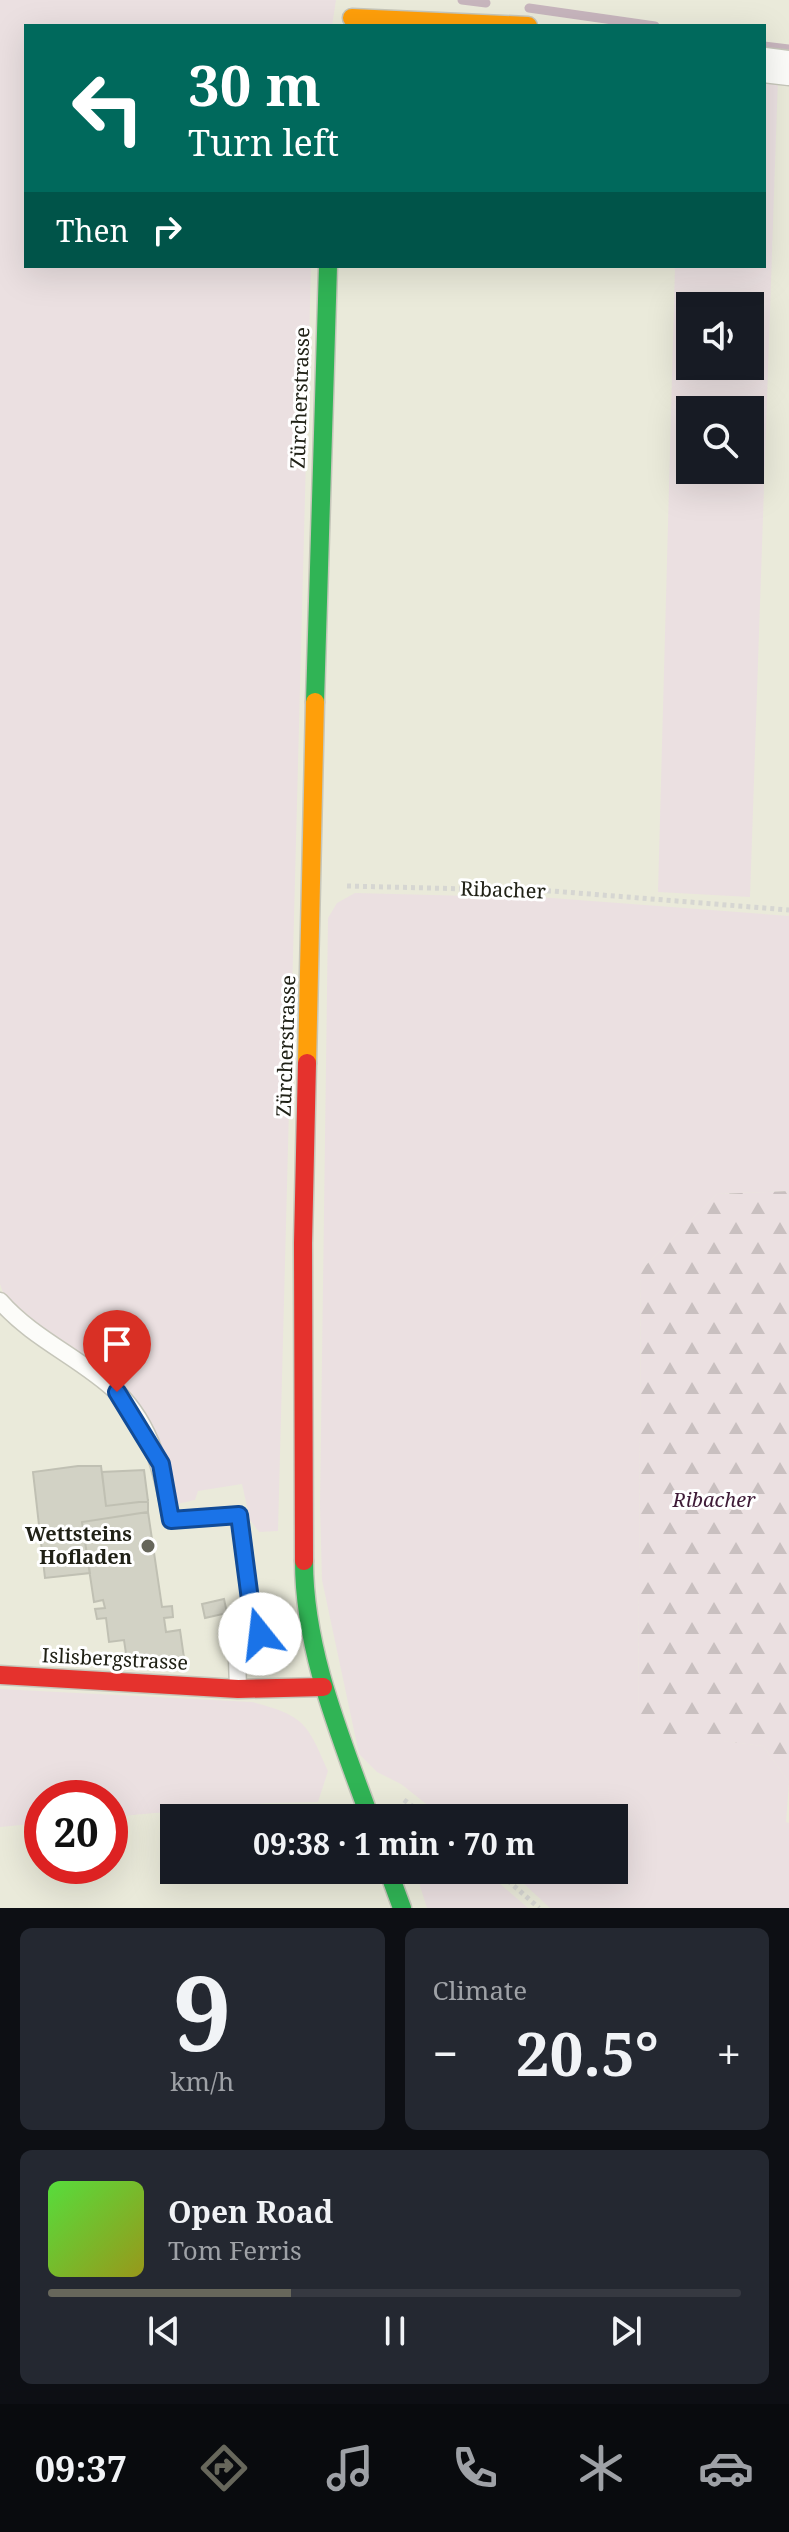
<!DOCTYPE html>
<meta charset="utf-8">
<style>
:root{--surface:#171b24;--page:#242831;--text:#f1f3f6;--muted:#9ea1a6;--line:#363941;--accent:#67675b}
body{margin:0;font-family:"Noto Serif",serif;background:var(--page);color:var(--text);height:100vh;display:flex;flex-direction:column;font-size:30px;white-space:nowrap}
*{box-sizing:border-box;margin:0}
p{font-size:26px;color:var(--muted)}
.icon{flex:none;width:44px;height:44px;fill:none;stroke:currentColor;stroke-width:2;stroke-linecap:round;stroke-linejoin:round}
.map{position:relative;height:1908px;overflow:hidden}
.sheet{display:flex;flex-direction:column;gap:20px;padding:20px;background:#0d0f14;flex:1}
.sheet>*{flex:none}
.guide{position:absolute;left:24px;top:24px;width:742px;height:244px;border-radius:0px;box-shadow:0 8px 32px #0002;background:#00695c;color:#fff;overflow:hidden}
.controls{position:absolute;left:676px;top:292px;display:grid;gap:16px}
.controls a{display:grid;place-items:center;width:88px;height:88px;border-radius:0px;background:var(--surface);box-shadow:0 8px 32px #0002;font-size:40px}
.speed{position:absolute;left:24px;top:1780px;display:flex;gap:16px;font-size:40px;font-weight:700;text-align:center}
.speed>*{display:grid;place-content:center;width:104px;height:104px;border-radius:50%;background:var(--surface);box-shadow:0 8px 32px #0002;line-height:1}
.speed .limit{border:12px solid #d22;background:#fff;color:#111}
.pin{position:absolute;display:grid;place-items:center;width:68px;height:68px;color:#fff;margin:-82px -34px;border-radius:50% 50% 50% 0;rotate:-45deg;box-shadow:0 0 8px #0007}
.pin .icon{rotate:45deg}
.me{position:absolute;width:88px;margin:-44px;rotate:344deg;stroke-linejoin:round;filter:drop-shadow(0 0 6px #0008)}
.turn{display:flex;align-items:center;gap:28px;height:168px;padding:0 32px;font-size:36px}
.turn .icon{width:104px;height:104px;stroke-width:2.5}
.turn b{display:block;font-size:56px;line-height:68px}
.then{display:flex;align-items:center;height:76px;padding:0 32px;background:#0003;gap:16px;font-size:30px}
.big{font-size:60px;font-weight:700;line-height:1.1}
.sheet .card{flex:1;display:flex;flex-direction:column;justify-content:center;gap:12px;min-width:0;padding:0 28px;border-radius:12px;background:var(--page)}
.sheet .dial{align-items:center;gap:0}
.dial b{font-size:104px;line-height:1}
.song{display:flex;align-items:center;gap:24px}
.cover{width:96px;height:96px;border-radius:12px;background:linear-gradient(135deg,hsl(110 70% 55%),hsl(60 70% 35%))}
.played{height:8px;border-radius:4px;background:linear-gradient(90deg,var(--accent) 35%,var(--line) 35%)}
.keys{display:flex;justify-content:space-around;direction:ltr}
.heat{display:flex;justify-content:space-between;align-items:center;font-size:44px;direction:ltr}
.sheet .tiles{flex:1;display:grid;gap:20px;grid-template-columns:1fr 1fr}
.card:last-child{grid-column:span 2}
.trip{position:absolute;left:160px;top:1804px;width:468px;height:80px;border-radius:0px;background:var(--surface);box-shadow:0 8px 32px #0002;font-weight:700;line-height:80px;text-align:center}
.tab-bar{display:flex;height:128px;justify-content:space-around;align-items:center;background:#090b0e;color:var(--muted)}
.tab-bar .icon{width:56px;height:56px}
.tab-bar .selected{color:var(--accent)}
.tab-bar b{font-size:36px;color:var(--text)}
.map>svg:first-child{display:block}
.grass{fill:#ebe0e1;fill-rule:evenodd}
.forest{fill:url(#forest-firs)}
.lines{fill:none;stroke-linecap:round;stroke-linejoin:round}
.stream{stroke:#c7b5bd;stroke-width:9}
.building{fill:#d2d2c5;stroke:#c0c0b3;stroke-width:2}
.lane-casing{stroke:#c6c6ba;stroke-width:19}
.street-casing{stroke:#c6c6ba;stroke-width:37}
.fast-casing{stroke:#c6c6ba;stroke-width:21}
.slow-casing{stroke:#c6c6ba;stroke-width:21}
.jam-casing{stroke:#c6c6ba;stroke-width:21}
.path{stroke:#d6d6d2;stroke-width:5;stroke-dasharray:4 4;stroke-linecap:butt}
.lane{stroke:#fcfcf9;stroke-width:16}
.street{stroke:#fcfcf9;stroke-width:34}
.fast{stroke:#30b455;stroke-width:18}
.slow{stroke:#ff9f0a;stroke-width:18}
.jam{stroke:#e5322d;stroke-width:18}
.route-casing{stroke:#114b97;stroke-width:20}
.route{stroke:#1a73e8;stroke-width:14}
.poi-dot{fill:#67675b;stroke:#fff;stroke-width:3}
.labels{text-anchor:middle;stroke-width:6;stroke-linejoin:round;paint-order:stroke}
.street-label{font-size:20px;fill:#202116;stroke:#fff}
.park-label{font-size:20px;font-style:italic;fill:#3e1a36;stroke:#fff}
.poi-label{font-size:20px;font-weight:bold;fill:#202116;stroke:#fff;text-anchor:end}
</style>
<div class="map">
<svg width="789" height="1908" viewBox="0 0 789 1908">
<defs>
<pattern id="forest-firs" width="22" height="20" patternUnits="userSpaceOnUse" patternTransform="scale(2)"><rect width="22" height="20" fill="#ebe0e1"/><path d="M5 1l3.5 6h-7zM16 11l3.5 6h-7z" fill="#c9c0c0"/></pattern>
</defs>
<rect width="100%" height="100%" fill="#eaeada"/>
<!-- grass -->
<path class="grass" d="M0,0H336L332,26H26V266H311L278,1531L259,1532L250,1520L242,1484L198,1491L195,1500L177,1504L168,1464L139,1409L21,1316L5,1298L0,1284Z
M764,75L778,77L750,897L658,892L675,266H764ZM690,306H750V366H690ZM690,410H750V470H690Z
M355,893L552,898L789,916V1191L717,1194L641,1270L638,1730L763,1746L789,1782L786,1822L789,1823V1908H550L509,1870H614V1818H444L401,1784L377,1772L359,1754L322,1580L320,1505L328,918L337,903Z
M0,1689L252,1702C305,1716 307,1723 328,1771L318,1802L267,1803L110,1817V1798H42V1823L0,1827Z
M415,1870H484L528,1908H427Z"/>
<!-- forest -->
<path class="forest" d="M789,1191V1782L763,1746L638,1731L641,1270L717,1194Z"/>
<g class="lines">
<!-- stream -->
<path class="stream" d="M462,0L486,3
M529,8L655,26
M764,46L789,49"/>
</g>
<!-- building -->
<path class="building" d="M78,1466H101L106,1506L148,1501V1512L82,1522L90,1573L45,1578L33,1472Z
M144,1470L148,1501L106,1506L102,1472Z
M148,1512L162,1607L172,1606L173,1617L164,1618L166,1632L180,1630L184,1658L128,1667L124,1640L109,1642L106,1618L97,1619L95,1609L105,1608L103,1600L94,1602L82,1522Z
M224,1599L227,1613L205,1618L202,1604Z"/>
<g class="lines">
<!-- lane casing -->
<g class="lane-casing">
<path id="lane" d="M0,1301C33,1339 81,1358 117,1392C152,1425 163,1475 171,1520L239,1515L252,1615L260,1634L256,1648L237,1659L238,1687"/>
</g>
<!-- street casing -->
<g class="street-casing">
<path id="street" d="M764,65L789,68"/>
</g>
<!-- fast casing -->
<g class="fast-casing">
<path id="fast" d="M315,702L328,266
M304,1561C304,1650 340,1735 370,1818
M388,1870L402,1908"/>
</g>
<!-- slow casing -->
<g class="slow-casing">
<path id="slow" d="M352,18L528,26
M307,1063L315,702"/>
</g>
<!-- jam casing -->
<g class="jam-casing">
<path id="jam" d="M304,1561L303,1243L307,1063
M0,1675L238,1689L323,1687"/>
</g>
<!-- path -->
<path class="path" d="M347,886L552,891L789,910
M404,1800L429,1818
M496,1870L539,1908"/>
<!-- lane -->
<use href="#lane" class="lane"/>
<!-- street -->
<use href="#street" class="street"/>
<!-- fast -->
<use href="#fast" class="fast"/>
<!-- slow -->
<use href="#slow" class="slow"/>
<!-- jam -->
<use href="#jam" class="jam"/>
</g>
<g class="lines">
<!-- route casing -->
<g class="route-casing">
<path id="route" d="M117,1392L161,1464L171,1520L239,1515L252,1615L260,1634"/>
</g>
<!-- route -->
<use href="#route" class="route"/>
</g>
<!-- markers -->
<circle class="poi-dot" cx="148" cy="1546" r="8"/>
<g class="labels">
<!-- street labels -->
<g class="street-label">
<text transform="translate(300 398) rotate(-88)" y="7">Zürcherstrasse</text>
<text transform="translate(503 890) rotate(2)" y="7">Ribacher</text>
<text transform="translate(286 1046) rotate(-88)" y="7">Zürcherstrasse</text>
<text transform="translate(115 1659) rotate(3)" y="7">Islisbergstrasse</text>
</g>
<!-- park labels -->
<g class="park-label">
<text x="714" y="1507">Ribacher</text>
</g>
<!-- poi labels -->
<g class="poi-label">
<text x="132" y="1541">Wettsteins<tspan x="132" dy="23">Hofladen</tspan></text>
</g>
</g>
</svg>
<div class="controls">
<a><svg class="icon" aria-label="sound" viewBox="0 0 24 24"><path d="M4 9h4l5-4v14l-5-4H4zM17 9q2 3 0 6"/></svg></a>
<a><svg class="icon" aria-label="search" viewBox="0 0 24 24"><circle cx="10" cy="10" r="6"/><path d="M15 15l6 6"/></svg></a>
</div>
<div class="speed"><div class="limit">20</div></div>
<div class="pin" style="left:117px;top:1392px;background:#d93025"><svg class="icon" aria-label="arrive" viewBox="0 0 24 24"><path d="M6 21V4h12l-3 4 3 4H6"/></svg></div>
<svg class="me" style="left:260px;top:1634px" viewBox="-20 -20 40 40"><circle r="19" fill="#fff"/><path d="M0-13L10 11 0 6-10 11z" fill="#1a73e8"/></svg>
<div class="trip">09:38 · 1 min · 70 m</div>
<div class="guide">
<div class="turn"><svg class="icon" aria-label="left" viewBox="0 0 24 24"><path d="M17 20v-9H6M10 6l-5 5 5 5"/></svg><div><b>30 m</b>Turn left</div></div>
<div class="then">Then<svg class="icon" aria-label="right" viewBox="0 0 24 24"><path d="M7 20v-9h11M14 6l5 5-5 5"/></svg></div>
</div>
</div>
<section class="sheet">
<div class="tiles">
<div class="card dial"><b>9</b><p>km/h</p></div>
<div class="card"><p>Climate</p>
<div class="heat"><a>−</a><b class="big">20.5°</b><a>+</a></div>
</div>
<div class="card">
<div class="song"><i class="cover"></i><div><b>Open Road</b><p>Tom Ferris</p></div></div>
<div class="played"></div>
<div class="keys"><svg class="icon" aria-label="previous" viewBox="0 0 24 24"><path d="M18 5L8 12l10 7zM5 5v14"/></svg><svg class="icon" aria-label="pause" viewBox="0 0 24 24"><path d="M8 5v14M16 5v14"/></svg><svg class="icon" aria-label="next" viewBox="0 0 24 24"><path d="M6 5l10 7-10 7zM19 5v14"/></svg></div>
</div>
</div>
</section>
<nav class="tab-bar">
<b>09:37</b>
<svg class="icon selected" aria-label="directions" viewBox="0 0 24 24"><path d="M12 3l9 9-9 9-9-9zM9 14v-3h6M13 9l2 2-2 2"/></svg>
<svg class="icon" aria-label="music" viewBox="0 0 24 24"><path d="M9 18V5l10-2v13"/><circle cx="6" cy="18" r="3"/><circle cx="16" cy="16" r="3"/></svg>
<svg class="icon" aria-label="phone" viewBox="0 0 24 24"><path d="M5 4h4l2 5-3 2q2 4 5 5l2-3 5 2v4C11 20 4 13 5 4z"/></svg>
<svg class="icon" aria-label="climate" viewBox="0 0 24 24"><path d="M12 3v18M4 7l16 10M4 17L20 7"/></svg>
<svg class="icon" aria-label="car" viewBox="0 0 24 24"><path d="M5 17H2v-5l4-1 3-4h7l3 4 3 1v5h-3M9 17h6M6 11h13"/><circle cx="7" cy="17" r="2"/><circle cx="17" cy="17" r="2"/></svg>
</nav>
